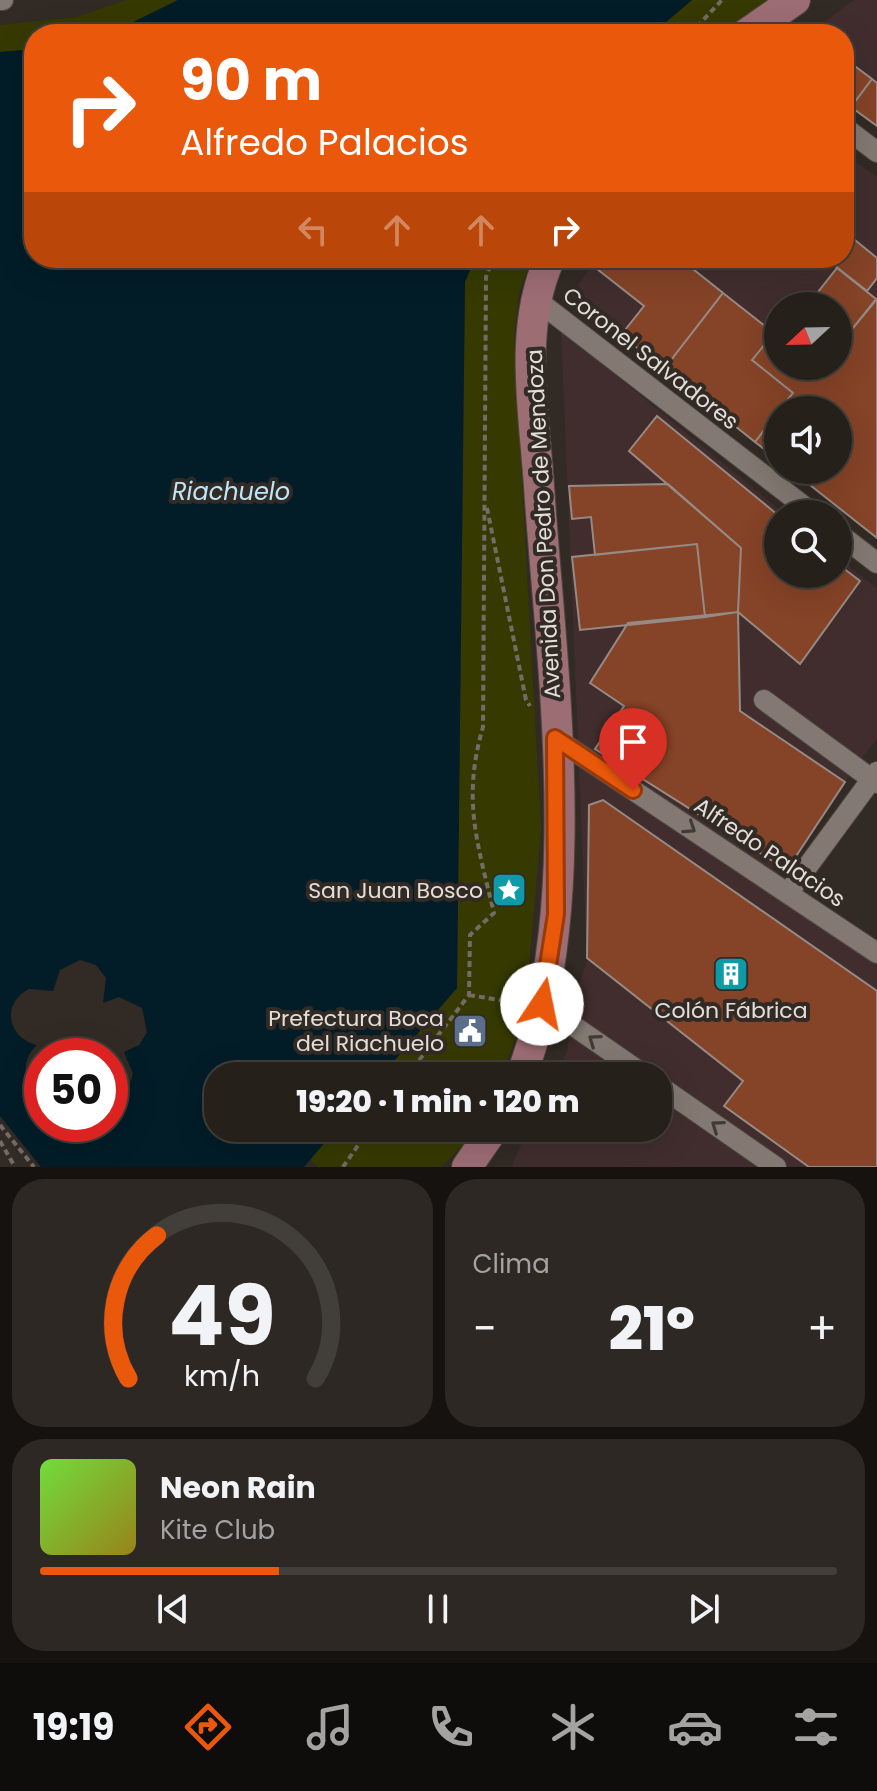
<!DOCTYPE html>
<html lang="es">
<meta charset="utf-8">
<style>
:root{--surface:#26201b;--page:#2e2824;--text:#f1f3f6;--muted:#a4a3a3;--line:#423e3a;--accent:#ea580c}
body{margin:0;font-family:Poppins,sans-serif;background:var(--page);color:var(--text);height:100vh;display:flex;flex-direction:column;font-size:30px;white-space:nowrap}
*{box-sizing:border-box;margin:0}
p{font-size:26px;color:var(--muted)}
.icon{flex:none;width:44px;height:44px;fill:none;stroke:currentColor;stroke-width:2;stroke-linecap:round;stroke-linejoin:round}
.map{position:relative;height:1167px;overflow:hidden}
.side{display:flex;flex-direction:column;gap:12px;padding:12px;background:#15120f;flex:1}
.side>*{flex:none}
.top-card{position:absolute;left:24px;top:24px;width:830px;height:244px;border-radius:32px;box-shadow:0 8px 32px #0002,0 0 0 2px var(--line);background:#ea580c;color:#fff;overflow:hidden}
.needle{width:52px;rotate:248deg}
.tools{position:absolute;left:764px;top:292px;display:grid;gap:16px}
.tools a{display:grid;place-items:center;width:88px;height:88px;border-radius:50%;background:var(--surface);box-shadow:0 8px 32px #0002,0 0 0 2px var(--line);font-size:40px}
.speed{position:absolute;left:24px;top:1038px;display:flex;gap:16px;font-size:40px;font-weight:700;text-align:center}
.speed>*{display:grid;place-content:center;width:104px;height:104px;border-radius:50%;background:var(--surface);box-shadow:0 8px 32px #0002,0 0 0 2px var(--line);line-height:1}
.speed .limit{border:12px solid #d22;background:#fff;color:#111}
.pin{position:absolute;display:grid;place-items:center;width:68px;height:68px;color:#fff;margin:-82px -34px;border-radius:50% 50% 50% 0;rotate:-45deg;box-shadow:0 0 8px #0007}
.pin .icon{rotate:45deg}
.me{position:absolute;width:88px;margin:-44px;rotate:11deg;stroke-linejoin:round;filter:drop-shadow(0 0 6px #0008)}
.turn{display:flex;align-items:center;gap:28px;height:168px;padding:0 24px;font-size:36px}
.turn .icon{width:104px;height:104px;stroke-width:2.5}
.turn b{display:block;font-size:56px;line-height:68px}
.lanes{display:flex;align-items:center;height:76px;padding:0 24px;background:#0003;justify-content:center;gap:40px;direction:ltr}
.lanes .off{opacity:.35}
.big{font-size:60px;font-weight:800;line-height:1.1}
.side .tile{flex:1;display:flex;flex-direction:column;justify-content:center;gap:12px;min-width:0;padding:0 28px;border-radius:32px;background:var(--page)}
.side .dial{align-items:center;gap:0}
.dial svg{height:208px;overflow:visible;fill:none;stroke:var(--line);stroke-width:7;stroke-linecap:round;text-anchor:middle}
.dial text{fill:var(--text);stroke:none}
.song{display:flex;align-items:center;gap:24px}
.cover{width:96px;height:96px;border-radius:12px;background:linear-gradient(135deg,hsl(100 70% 55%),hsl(50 70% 35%))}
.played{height:8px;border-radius:4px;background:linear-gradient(90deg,var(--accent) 30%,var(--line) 30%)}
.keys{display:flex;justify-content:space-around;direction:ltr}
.heat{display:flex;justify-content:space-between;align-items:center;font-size:44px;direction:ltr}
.side .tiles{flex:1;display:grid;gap:12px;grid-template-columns:1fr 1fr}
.tile:last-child{grid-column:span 2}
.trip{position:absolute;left:204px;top:1062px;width:468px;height:80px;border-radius:32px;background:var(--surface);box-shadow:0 8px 32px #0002,0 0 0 2px var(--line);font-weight:800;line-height:80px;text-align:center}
.dock{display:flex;height:128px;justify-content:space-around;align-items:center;background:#0f0d0b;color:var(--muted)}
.dock .icon{width:56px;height:56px}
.dock .active{color:var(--accent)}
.dock b{font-size:36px;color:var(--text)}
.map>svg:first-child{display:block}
.industrial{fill:#412d2e;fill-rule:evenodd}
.green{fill:#363a00}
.water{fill:#021d28;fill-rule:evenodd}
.building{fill:#854327;stroke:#968a85;stroke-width:2}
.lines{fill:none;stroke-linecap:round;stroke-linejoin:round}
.street-casing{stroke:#4e4742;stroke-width:22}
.secondary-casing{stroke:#4e4742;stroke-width:32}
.path{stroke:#726b66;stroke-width:4;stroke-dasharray:6 4;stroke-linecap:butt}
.street{stroke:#837972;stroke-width:20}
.secondary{stroke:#9d6d74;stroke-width:30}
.oneway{stroke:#423a34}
.route-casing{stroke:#983908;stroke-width:20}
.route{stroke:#ea580c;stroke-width:14}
.labels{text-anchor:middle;stroke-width:8;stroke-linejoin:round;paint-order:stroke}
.street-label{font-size:22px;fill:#e3deda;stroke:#322a24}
.poi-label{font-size:22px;fill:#e3deda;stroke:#322a24;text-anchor:end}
.water-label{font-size:24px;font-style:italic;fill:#bce7fa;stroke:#322a24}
</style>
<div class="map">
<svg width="877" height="1167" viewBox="0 0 877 1167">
<rect width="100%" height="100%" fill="#322a24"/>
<!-- industrial -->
<path class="industrial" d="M854,0H877V126L844,102V34H808Z
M844,154L877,177V538L791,470H838V410H778V460L574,301L573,292L597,258H844ZM778,306H838V366H778Z
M561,330L785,514H778V574H838V557L877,589V738L774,879L877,955V1167H511L529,1128H658V1076H555L567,1051L576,994L587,961Z"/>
<!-- green -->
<path class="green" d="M126,0H178L109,34H34V49L0,52V25L77,17Z
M692,0H780L731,34H652Z
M475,258H532L519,293L514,337L541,827L525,1014L501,1076H381L457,988L465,282Z
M337,1128H480L441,1167H318L310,1160Z"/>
<!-- water -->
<path class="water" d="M178,0H692L652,34H109Z
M34,49V258H475L465,282L457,988L381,1076H218V1128H337L304,1167H41L0,1116V52ZM80,960L96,965L106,978L103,1003L119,997L142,1008L147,1032L139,1045L124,1052L133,1074L128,1089L110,1101V1124H42V1093C23,1081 20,1061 37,1045C7,1038 1,1003 29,989L53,991L60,970Z"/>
<!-- building -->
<path class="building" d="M844,58L872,79L851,107L844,102Z
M872,79L877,83V126L851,107Z
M844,231L877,258V278L867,291L825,258H844Z
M597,258H679L723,293L664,369L621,335L644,306L592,265Z
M837,268L876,299L844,339L838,335V306H807Z
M723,293L774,333L752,360L793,393L755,442L664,369Z
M877,299V538L791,470H838V410H779L793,393L752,360L774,333L778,336V366H838V335L844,339Z
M778,412V460L755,442Z
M657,416L778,515V574H838V564L860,581L800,664L738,612L741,548L629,451Z
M668,484L741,548L738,612L705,617L697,544L595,555L591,517L572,519L569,486Z
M697,544L705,617L580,630L572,557Z
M738,612L740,711L845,782L787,870L595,749L624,706L590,683L628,623Z
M603,800L877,991V1167H809L724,1106L743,1081L587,958L589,805Z
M469,1018L484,1031L473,1044L458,1031Z"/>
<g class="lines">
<!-- street casing -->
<g class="street-casing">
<path id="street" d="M0,0H3
M844,127L877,152
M534,298L814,514
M838,533L877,563
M764,700L877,783
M555,738L877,953
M788,893L877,772
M542,1004L646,1076
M658,1085L776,1167"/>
</g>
<!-- secondary casing -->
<g class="secondary-casing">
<path id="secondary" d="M746,34L795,0
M521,1076C587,906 551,666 539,486C534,411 518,328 550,258
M467,1167L494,1128"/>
</g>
<!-- path -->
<path class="path" d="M690,34L722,0
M487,508L526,700L530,706
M469,995L518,1003
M407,1076L469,995L470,935L494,913C477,842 462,799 483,727L486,277L493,258
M0,1125L34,1167
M0,1141L15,1167
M343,1167L370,1128"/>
<!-- street -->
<use href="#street" class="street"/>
<!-- secondary -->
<use href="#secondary" class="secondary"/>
</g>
<!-- one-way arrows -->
<defs><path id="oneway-chevron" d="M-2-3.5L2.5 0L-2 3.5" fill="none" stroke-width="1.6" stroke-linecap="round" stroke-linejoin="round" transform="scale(2)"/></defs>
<g class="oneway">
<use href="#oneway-chevron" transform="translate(690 828) rotate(34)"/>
<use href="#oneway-chevron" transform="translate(594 1040) rotate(-145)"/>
<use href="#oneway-chevron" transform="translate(717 1126) rotate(-145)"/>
</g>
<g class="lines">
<!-- route casing -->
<g class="route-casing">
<path id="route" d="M542,1004L556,914L555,738L633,790"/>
</g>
<!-- route -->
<use href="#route" class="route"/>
</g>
<!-- icons -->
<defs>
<g id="sight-square" transform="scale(1.8)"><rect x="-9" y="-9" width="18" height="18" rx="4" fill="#0f9aa8" stroke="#322a24"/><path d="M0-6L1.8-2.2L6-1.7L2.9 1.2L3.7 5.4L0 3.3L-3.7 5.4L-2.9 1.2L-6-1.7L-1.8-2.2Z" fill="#fff"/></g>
<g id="building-square" transform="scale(1.8)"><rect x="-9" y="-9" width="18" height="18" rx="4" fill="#0f9aa8" stroke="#322a24"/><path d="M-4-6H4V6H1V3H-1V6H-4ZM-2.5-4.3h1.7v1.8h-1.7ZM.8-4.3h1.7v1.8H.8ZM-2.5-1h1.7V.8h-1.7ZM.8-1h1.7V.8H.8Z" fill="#fff"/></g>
<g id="civic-square" transform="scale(1.8)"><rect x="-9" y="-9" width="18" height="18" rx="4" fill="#5c6f8a" stroke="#322a24"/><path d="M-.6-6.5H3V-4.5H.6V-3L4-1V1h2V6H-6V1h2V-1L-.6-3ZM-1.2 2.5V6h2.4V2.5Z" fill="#fff"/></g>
</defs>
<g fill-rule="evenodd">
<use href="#sight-square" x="509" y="890"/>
<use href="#building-square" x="731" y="974"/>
<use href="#civic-square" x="470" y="1031"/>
</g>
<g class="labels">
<!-- street labels -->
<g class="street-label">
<text transform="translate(651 358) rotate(38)" y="8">Coronel Salvadores</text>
<text transform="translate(543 524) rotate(-93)" y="8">Avenida Don Pedro de Mendoza</text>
<text transform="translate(770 852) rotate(34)" y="8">Alfredo Palacios</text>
</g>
<!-- poi labels -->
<g class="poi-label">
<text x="483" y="898">San Juan Bosco</text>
<text x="731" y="1018" text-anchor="middle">Colón Fábrica</text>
<text x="444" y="1026">Prefectura Boca<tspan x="444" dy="25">del Riachuelo</tspan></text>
</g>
<!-- water labels -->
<g class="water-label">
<text x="231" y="500">Riachuelo</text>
</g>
</g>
</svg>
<div class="tools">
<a><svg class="needle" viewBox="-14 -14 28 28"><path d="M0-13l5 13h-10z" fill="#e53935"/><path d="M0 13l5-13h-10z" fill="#a4a3a3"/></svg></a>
<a><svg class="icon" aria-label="sound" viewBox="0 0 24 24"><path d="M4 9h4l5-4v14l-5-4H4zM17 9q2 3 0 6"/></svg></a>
<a><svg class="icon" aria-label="search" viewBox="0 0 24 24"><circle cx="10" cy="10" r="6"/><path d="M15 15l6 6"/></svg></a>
</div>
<div class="speed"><div class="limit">50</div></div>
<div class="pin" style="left:633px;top:790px;background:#d93025"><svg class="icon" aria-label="arrive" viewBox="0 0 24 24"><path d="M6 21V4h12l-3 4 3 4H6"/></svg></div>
<svg class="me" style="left:542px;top:1004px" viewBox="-20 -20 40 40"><circle r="19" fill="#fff"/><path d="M0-13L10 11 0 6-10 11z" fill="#ea580c"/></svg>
<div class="trip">19:20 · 1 min · 120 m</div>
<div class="top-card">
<div class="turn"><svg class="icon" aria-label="right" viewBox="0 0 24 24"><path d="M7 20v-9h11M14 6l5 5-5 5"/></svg><div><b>90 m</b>Alfredo Palacios</div></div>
<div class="lanes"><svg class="icon off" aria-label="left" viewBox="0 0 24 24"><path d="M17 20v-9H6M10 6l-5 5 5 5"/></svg><svg class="icon off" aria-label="ahead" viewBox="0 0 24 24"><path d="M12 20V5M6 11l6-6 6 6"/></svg><svg class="icon off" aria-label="ahead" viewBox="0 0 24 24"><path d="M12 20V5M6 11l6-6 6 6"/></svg><svg class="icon" aria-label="right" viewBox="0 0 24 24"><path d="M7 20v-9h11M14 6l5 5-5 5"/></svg></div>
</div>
</div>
<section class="side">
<div class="tiles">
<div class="tile dial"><svg viewBox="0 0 100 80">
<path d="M14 69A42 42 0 1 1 86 69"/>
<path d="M14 69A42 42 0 0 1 25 14" stroke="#ea580c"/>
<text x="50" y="56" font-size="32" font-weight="700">49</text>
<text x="50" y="72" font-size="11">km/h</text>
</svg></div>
<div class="tile"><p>Clima</p>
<div class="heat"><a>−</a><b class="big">21°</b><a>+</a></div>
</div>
<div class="tile">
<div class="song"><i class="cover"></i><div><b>Neon Rain</b><p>Kite Club</p></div></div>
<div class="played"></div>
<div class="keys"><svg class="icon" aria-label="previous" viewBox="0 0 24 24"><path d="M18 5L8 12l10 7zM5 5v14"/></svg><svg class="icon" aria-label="pause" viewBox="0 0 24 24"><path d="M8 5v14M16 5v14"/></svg><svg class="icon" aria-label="next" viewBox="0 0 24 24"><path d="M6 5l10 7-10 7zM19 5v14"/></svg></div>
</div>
</div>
</section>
<nav class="dock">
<b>19:19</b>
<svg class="icon active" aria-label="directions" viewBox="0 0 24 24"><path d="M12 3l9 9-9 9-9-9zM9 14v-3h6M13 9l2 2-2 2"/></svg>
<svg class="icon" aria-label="music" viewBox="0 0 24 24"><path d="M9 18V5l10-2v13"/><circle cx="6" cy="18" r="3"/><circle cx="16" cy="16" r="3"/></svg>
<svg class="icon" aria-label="phone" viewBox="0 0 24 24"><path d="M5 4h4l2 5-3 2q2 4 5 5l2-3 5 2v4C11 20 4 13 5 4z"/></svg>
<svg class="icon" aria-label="climate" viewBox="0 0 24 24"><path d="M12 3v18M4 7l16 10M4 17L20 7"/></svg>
<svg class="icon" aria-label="car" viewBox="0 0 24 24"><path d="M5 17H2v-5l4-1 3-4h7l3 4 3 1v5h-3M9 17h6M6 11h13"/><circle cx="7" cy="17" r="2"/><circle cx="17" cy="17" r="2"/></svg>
<svg class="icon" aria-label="filters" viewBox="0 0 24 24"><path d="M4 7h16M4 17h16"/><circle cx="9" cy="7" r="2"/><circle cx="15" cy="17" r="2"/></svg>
</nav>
